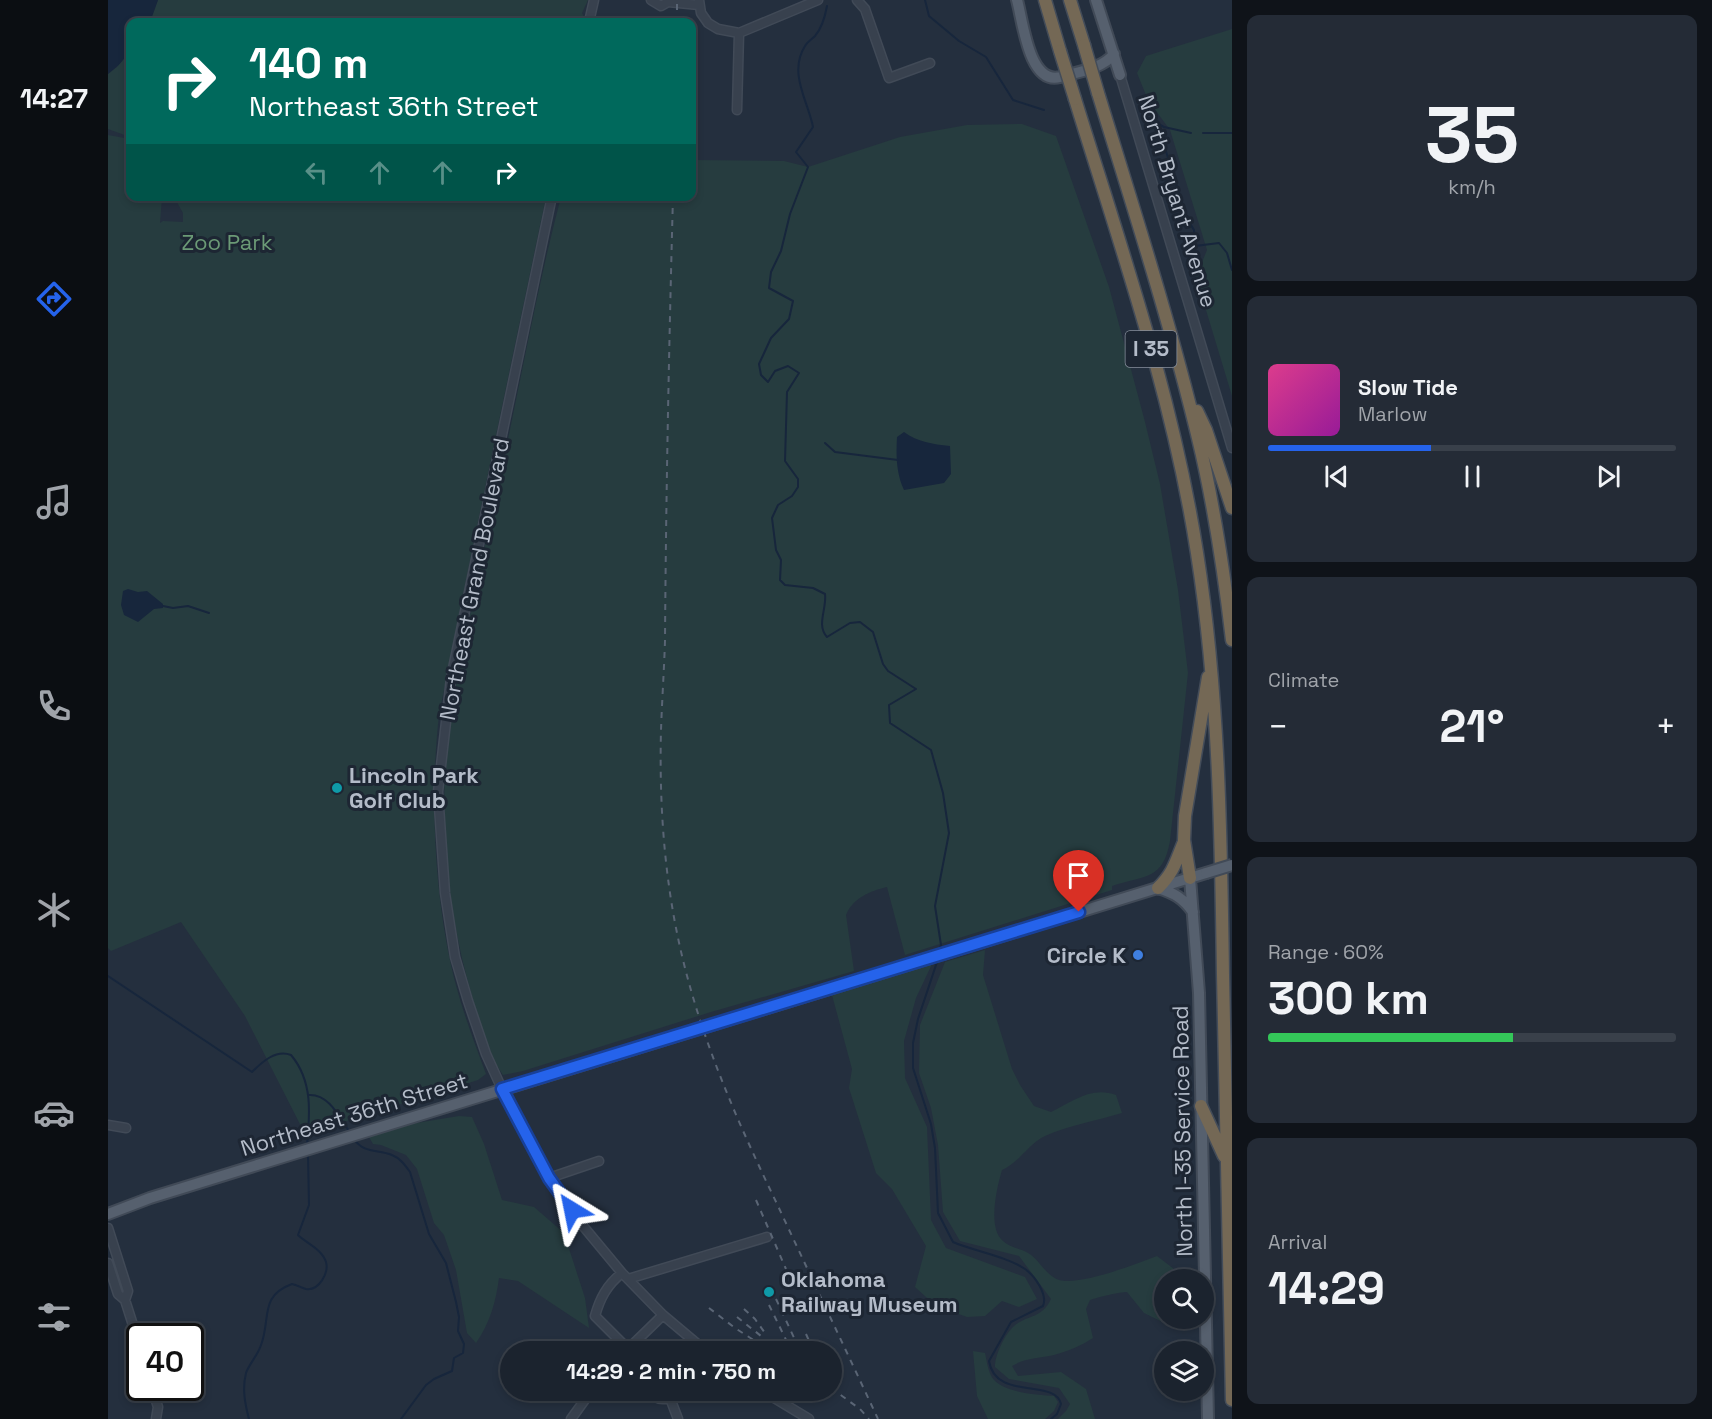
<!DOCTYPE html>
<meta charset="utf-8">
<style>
:root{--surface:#1b232e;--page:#242b36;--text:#f1f3f6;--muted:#a0a4aa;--line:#39404a;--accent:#2563eb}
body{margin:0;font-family:"Space Grotesk",sans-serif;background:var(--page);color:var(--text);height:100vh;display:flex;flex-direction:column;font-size:22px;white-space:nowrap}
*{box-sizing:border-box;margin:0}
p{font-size:20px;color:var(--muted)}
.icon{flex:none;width:33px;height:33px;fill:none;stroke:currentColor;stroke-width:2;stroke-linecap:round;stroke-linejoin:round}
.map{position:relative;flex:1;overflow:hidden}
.side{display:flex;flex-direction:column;gap:15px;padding:15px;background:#0f1319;width:480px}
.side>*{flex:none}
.banner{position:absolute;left:18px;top:18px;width:570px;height:183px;border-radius:12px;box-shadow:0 3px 9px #0003,0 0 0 2px var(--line);background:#00695c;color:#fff;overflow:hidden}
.controls{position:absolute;left:1046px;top:1269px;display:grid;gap:12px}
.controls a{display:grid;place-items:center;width:60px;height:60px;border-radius:50%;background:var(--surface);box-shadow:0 3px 9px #0003,0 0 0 2px var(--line);font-size:30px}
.speed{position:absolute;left:18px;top:1323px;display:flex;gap:12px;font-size:30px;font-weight:700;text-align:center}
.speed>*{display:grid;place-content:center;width:78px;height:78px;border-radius:50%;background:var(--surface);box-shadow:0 3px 9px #0003,0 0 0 2px var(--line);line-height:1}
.speed .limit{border:3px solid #111;border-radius:9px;background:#fff;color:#111}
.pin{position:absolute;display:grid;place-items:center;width:51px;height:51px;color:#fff;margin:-62px -26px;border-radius:50% 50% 50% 0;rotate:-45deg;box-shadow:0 0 6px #0007}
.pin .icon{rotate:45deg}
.me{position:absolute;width:66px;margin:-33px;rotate:325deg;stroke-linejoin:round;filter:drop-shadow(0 0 4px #0008)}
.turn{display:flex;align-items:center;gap:21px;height:126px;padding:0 24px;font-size:27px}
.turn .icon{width:78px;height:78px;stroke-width:2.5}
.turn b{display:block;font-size:42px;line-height:51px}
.lanes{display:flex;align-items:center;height:57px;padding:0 24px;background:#0003;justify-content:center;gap:30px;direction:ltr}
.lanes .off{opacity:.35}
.big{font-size:45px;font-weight:600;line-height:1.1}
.side .card{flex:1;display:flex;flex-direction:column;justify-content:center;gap:9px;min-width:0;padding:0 21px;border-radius:12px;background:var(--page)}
.side .dial{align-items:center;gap:0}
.dial b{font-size:78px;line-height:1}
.song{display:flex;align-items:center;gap:18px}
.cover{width:72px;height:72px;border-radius:9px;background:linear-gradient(135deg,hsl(330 70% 55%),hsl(300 70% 35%))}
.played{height:6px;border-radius:3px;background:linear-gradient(90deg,var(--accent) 40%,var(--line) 40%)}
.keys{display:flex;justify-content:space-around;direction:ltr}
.heat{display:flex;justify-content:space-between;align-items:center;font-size:33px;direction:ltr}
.charge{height:9px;border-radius:4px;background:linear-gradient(90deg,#34c759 60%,var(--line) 0)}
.trip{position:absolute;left:392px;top:1341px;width:342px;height:60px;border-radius:30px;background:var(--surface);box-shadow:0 3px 9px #0003,0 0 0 2px var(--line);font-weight:600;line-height:60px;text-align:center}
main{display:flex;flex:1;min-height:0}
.menu{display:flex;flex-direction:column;width:108px;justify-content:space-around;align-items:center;background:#0b0e12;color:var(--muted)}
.menu .icon{width:42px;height:42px}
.menu .current{color:var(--accent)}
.menu b{font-size:27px;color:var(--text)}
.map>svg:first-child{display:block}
.green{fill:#263c3f}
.water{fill:#17263c}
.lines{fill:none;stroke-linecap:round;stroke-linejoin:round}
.stream{stroke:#17263c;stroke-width:2}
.minor-casing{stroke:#414a57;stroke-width:11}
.major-casing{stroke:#414a57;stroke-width:14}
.highway-casing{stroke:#434c59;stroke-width:15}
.minor{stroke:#38414e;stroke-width:8}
.major{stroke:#56606e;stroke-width:10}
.highway{stroke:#746855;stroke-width:12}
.rail{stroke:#5a6575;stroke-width:2;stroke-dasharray:6 6;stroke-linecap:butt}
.major-bridge-casing{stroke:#414a57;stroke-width:14;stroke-linecap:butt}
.highway-bridge-casing{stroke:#434c59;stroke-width:15;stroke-linecap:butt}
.major-bridge{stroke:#56606e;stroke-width:10}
.highway-bridge{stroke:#746855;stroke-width:12}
.route-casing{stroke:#184099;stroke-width:15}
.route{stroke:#2563eb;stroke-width:10}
.culture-dot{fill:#0f9aa8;stroke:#1d2633;stroke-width:2}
.shop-dot{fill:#3f7fe0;stroke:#1d2633;stroke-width:2}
.labels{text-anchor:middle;stroke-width:6;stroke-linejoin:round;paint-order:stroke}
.shield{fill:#1d2633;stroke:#878f9c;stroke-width:1.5}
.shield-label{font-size:21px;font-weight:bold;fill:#b4bcc9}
.street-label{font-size:22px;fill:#b4bcc9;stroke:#1d2633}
.park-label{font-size:22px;fill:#6b9a76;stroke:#1d2633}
.poi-label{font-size:22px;font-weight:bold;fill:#b4bcc9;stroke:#1d2633;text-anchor:start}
</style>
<main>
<nav class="menu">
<b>14:27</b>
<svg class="icon current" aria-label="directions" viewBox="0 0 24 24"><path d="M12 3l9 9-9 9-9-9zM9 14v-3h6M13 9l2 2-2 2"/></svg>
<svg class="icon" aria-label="music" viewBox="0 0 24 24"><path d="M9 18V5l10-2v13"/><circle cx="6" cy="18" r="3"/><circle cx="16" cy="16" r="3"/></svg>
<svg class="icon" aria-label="phone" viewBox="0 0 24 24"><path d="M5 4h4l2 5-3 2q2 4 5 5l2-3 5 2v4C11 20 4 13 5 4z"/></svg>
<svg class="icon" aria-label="climate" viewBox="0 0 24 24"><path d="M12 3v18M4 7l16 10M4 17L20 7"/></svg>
<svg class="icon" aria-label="car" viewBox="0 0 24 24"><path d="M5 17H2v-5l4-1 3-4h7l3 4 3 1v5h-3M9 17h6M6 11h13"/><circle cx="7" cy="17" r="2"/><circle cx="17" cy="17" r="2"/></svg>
<svg class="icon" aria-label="filters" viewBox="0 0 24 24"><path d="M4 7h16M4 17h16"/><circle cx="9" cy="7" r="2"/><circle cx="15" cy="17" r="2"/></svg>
</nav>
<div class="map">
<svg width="1124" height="1419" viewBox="0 0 1124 1419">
<rect width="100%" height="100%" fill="#242f3e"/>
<!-- green -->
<path class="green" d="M50,0H480L474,13L476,17L475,22H42Z
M1124,29V396L1088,277L1099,250L1062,130L1040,100L1029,73L1038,56Z
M22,50V137L0,129V74L9,67Z
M914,124L948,136L1001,287L1037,422L1052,484L1070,590L1080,673L1062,841C1055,880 1038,875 1004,886V890L797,955L779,887C762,891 745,898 738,915L746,971L603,1012L415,1071L395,1075C379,1053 368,1010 360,982C337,897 330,804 342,716C346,692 352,669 356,645C368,584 382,523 395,463C414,374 430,284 453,197L584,196V160L676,161L700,167L792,137L859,125Z
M0,135L22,139V196L54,197L52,223L55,221L75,222V213L66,197H438C402,369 365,542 331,715C322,794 326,888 343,965C351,1002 365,1039 378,1074L370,1080L197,1134L137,1016L73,922L3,951L0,948Z
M877,950L875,975L904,1069L912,1085L926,1106L943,1112C965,1101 984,1086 1008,1095L1014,1113C991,1120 958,1126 937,1136C920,1144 911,1163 894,1170C889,1187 879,1228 895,1241C901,1247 913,1249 920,1253C932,1260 937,1275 951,1280C972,1286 1028,1264 1049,1256L1079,1279L1056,1280V1318L1089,1319L1086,1327L1071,1330L1036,1313L1019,1292C1012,1292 990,1297 982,1300L978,1309L985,1338C973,1346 960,1351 946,1355C932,1358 917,1358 904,1366L910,1376L953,1372L978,1389L987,1419H950L958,1411L962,1404L951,1388L901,1379L887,1367C887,1355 896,1336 905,1327C919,1314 933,1320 943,1299L911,1256L852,1241L835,1212L830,1145L823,1108L811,1073L812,1025L837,962Z
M824,964L808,998L796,1041L797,1078L819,1127L823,1220L838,1248L917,1277L929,1299L911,1307L894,1301L877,1316L859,1317L828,1306L807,1287L818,1246L784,1189L768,1173L741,1088L744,1069L724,995Z
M351,1116L364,1117L376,1144L394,1200L426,1207L456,1233L477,1298L481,1328L410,1281L391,1278C388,1301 382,1323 368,1343L359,1333L348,1270L336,1235L326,1223L309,1169L298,1155L273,1145L265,1144L261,1137L302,1124Z
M865,1351L877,1353C879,1362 880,1373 886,1380C898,1393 930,1395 946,1396L950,1402L946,1411L937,1419H880L869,1396Z"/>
<!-- water -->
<path class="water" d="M0,0H50L42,22H22C22,51 23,56 0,74Z
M796,432C810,442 824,444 842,446L843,474L836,483L796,490C788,473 788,455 789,437Z
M20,589L30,592L39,591L55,604V608L46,609L30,622L16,615L13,605L15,591Z"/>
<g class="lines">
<!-- stream -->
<path class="stream" d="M817,0L821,16L851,41L878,57L905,100L936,110
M719,6C717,17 714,28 707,36C704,39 699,42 697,46C680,73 700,101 705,127L688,152L700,167L682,214L673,251L663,272L661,288L685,301L681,319L663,338L651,364L653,375L660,382L667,371L680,366L691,373L679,392L677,461L690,479V487L684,496L670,505L664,518L668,550L673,560L672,580L677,585L705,588L717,594C719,609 708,625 719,637L742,623L752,622L765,632L775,664L780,671L808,689L781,705L782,723L823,750L835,793L841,833L827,906L833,945L831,951
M1041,119L1056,127L1083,133
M1050,125L1078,217L1086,230L1087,246L1111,243L1119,253L1124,270
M1095,133H1124
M717,443L727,452L790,460
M55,606L65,608L80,606L101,613
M830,959L810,1019L805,1043V1068L823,1124L827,1148L830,1213L845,1242C866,1251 900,1257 917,1269C927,1276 940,1295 935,1306L903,1322L881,1361C887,1401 947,1378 953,1404L949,1414L943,1419
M0,976L144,1072C154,1062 168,1049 183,1055C205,1081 202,1114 199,1145
M201,1095C222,1094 232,1119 243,1134
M246,1139C256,1154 270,1149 284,1155C292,1158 297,1165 302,1172L321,1234L338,1263L348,1302L351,1317L350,1331L356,1344L355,1353L346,1358L344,1371L326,1379L318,1385L293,1419
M141,1419C137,1404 134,1389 138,1373C141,1364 150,1355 153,1345C163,1319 151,1296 184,1284C189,1285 194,1288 198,1289C211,1291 221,1273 218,1262C214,1249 198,1243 190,1235L201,1205L200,1154"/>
<!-- minor casing -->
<g class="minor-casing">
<path id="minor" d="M543,0L553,6L560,2L591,5
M591,0L593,13L600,23L610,29L631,33L710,0
M749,0L757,9L781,78L822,63
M481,22L486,0
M1012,75L1124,448
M629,110L631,33
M444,196L343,678L330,792L337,893L347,957L360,1001L378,1054L394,1089L441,1178L475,1226L514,1273L555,1315L599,1352
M0,1125L18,1128
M441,1178L491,1161
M0,1228L20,1291L17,1300
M0,1263L10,1294L17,1300L32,1347
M514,1273C499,1285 492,1298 487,1316L520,1349L555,1315
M520,1279L659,1237
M525,1352L533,1349L535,1352
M44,1388L50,1407L48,1419
M541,1390C548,1402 561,1402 568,1390
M653,1390L701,1419
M562,1398L570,1419
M463,1419L484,1390"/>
</g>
<!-- major casing -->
<g class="major-casing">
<path id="major" d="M909,0C915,22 921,85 952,77C969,72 994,69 1006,54
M988,0L1012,75
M1082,878L1091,993L1100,1419
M1050,888C1066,893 1075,898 1085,912
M0,1214L42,1198L1098,873"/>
</g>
<!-- highway casing -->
<g class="highway-casing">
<path id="highway" d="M937,0L952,51
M962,0L976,45
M990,93C1025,207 1062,322 1090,438C1106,504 1116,572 1124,640
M967,99C1013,248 1065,397 1089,553C1111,692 1113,834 1115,975C1118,1117 1121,1258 1124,1400
M1089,411L1098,430L1124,508
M1082,878L1076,840L1077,816L1100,677
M1050,888C1065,873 1067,864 1075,844
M1093,1106L1116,1156"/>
</g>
<!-- minor -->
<use href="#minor" class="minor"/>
<!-- major -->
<use href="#major" class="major"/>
<!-- highway -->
<use href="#highway" class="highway"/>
<!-- rail -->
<path class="rail" d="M569,22V0
M565,196C561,345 558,493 557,641C556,671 554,701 553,730C551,809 557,888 576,964C597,1049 632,1127 670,1206C703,1277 737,1348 770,1419
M648,1200L678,1269
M668,1299L688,1342L695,1352
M661,1305L684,1352
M601,1308L627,1328L664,1352
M636,1309L647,1319L657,1333
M629,1317L653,1336
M698,1334L706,1352
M723,1388L752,1409L761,1419"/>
<!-- major-bridge casing -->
<g class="major-bridge-casing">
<path id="major-bridge" d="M1098,873L1124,865"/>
</g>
<!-- highway-bridge casing -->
<g class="highway-bridge-casing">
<path id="highway-bridge" d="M976,45L990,93
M952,51L967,99"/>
</g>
<!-- major-bridge -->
<use href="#major-bridge" class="major-bridge"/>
<!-- highway-bridge -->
<use href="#highway-bridge" class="highway-bridge"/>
</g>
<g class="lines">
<!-- route casing -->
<g class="route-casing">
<path id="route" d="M464,1210L441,1178L394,1089L971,912"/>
</g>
<!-- route -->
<use href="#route" class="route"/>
</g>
<!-- markers -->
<g class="culture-dot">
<circle cx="229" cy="788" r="6"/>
<circle cx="661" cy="1292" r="6"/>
</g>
<circle class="shop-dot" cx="1030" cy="955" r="6"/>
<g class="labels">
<!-- shield labels -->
<rect class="shield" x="1017.5" y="331" width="51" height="36" rx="4.5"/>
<g class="shield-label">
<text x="1043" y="356">I 35</text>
</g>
<!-- street labels -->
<g class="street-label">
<text transform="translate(1070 201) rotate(73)" y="8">North Bryant Avenue</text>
<text transform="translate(366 579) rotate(-79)" y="8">Northeast Grand Boulevard</text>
<text transform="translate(246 1114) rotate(-17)" y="8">Northeast 36th Street</text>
<text transform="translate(1074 1131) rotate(-91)" y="8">North I-35 Service Road</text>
</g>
<!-- park labels -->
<g class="park-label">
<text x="119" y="250">Zoo Park</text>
</g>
<!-- poi labels -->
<g class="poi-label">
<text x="241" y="783">Lincoln Park<tspan x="241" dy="25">Golf Club</tspan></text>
<text x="1018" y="963" text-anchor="end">Circle K</text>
<text x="673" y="1287">Oklahoma<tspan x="673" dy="25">Railway Museum</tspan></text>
</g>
</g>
</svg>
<div class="controls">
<a><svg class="icon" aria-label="search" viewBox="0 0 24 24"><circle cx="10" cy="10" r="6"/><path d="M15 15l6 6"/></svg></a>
<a><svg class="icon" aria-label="layers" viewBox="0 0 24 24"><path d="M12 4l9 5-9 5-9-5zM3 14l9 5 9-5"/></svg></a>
</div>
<div class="speed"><div class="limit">40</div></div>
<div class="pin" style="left:971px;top:912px;background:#d93025"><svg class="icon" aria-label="arrive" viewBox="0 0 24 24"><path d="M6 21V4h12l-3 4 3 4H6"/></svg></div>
<svg class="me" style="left:464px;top:1210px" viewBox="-20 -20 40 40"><path d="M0-17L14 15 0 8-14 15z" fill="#2563eb" stroke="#fff" stroke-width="4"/></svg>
<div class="trip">14:29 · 2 min · 750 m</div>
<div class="banner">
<div class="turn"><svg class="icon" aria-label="right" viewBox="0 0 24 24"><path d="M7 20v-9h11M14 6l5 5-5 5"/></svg><div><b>140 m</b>Northeast 36th Street</div></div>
<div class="lanes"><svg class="icon off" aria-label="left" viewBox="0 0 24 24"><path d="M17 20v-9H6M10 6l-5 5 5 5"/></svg><svg class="icon off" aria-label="ahead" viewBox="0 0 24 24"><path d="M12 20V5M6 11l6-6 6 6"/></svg><svg class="icon off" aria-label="ahead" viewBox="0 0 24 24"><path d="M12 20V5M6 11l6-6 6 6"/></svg><svg class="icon" aria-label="right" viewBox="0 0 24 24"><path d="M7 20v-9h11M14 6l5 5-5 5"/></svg></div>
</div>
</div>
<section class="side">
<div class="card dial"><b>35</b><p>km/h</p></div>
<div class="card">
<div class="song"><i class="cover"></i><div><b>Slow Tide</b><p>Marlow</p></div></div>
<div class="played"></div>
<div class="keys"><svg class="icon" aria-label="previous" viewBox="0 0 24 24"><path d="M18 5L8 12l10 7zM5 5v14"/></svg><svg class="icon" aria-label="pause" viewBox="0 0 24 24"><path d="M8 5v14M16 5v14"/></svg><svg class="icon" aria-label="next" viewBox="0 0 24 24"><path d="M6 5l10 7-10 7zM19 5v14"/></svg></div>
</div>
<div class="card"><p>Climate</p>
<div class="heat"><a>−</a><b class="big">21°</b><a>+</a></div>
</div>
<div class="card"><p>Range · 60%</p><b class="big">300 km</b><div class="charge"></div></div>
<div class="card"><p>Arrival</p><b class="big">14:29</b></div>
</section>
</main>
